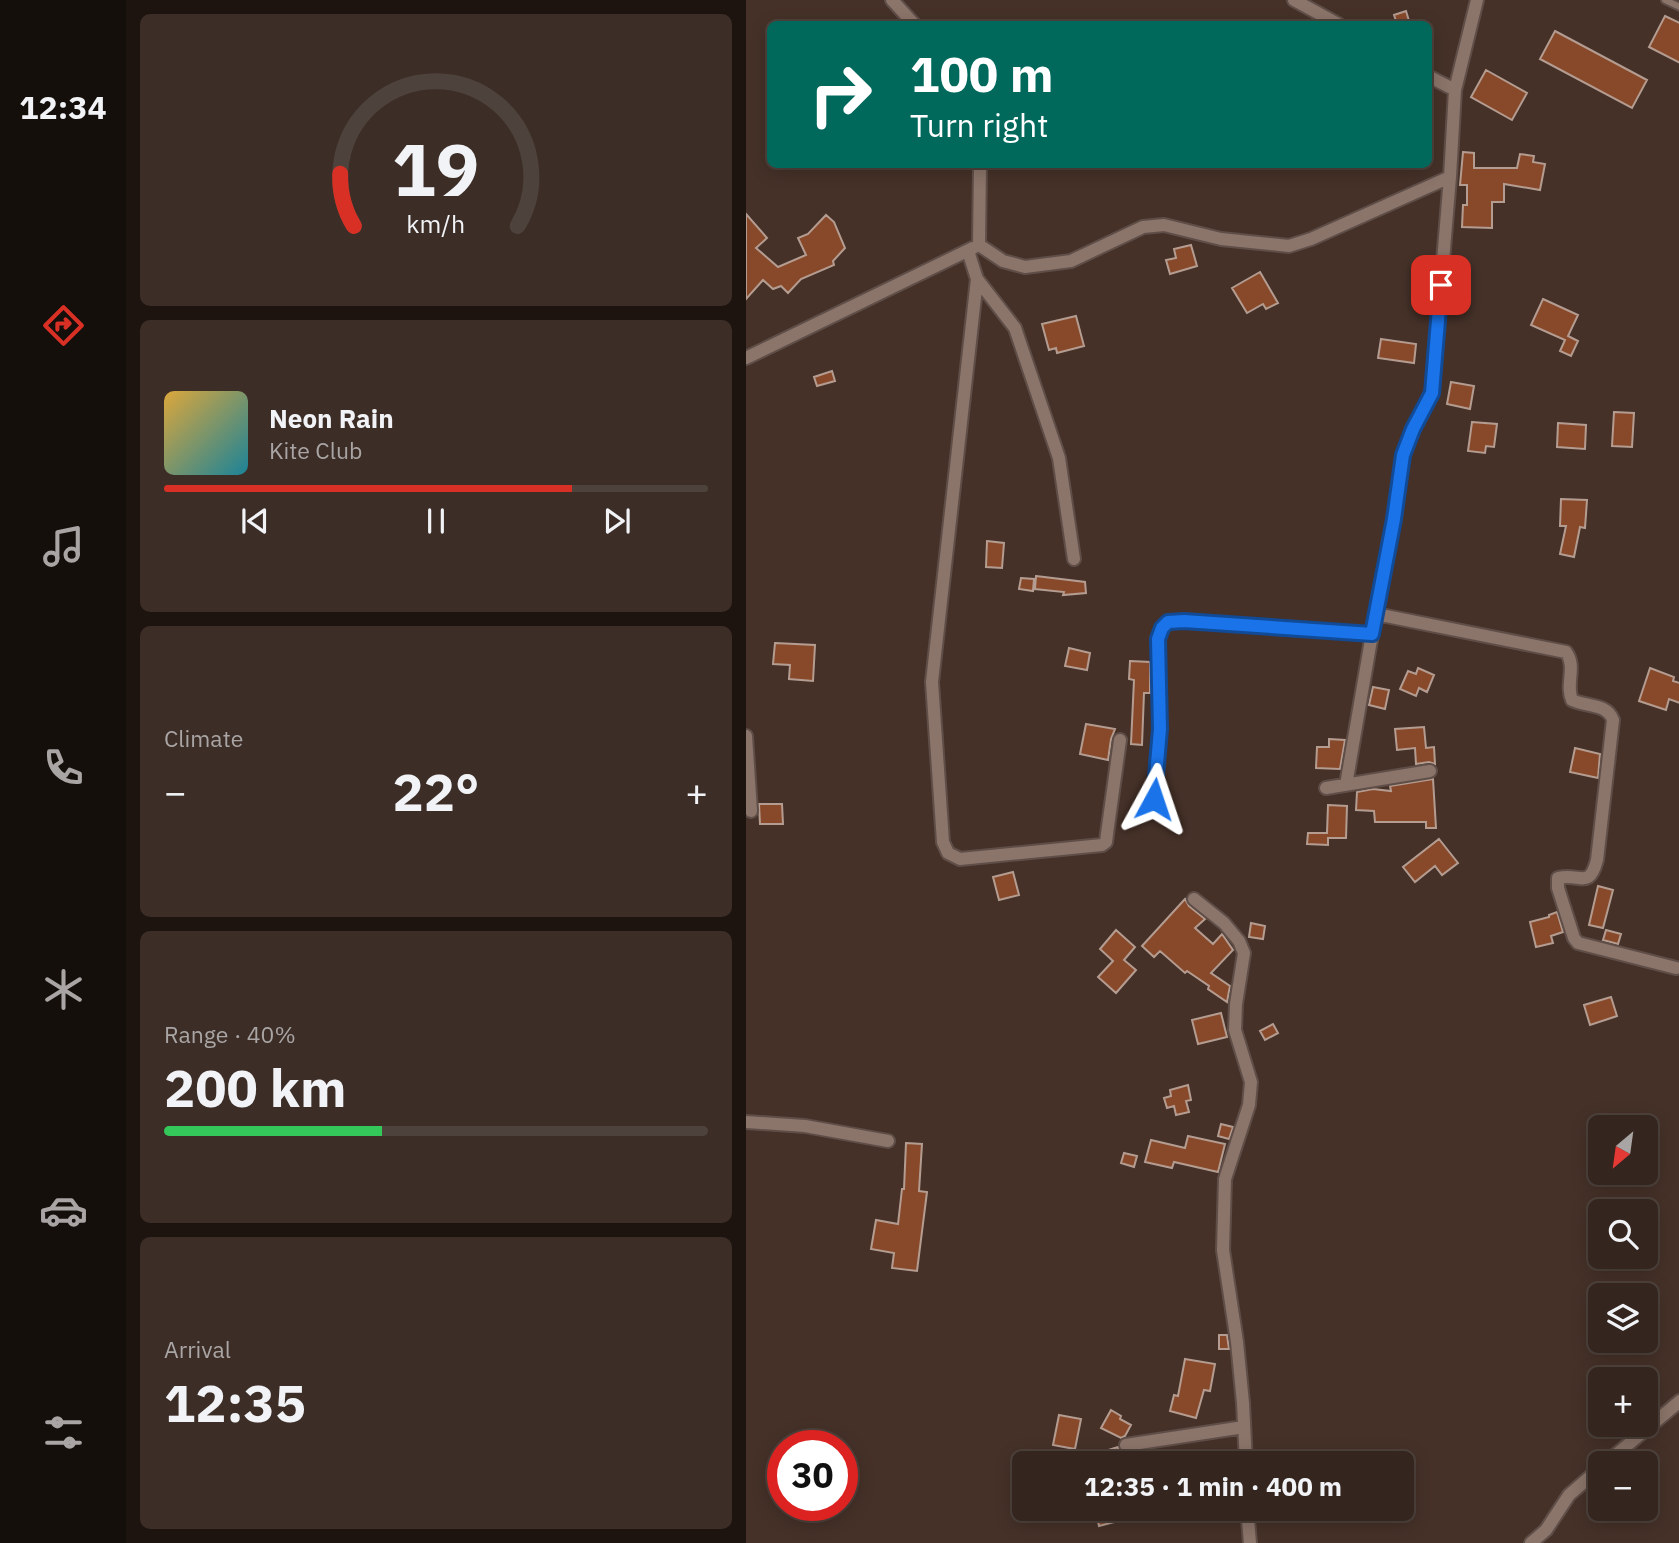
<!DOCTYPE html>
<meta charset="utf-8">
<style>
:root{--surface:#34251e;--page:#3c2d27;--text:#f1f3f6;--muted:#a9a5a4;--line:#4e423c;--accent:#d93025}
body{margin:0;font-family:"IBM Plex Sans",sans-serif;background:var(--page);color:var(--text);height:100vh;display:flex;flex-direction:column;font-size:26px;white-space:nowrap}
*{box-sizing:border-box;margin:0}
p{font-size:23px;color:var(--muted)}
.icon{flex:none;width:38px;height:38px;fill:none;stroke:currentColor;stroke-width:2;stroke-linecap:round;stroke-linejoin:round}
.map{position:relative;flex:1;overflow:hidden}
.drawer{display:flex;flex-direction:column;gap:14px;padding:14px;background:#1d1410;width:620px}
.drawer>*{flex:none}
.hud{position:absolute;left:21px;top:21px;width:665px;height:147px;border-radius:10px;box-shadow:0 4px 18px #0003,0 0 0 2px var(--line);background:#00695c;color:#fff;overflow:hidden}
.needle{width:46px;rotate:209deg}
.fabs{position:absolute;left:842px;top:1115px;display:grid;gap:14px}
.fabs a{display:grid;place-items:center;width:70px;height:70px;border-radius:10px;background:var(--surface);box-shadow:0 4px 18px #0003,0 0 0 2px var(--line);font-size:35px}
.speed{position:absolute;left:21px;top:1430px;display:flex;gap:14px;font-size:35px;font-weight:700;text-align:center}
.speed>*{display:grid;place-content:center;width:91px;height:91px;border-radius:50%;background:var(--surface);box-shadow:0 4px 18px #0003,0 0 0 2px var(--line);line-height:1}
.speed .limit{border:10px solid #d22;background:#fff;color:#111}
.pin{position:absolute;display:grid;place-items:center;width:60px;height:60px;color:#fff;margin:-30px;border-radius:14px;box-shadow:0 4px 10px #0006}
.me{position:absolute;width:77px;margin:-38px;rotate:5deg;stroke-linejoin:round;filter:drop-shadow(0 0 5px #0008)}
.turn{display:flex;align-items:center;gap:24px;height:147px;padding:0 28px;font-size:32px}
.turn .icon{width:91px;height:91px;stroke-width:2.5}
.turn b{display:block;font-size:49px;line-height:60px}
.big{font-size:52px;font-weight:700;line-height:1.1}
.drawer .tile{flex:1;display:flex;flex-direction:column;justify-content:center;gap:10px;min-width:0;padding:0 24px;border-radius:10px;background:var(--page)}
.drawer .dial{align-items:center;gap:0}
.dial svg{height:182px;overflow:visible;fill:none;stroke:var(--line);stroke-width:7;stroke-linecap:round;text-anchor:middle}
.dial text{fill:var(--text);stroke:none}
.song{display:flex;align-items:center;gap:21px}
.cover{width:84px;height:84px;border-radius:10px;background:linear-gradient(135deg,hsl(40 70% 55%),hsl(190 70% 35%))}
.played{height:7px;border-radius:4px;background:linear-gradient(90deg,var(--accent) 75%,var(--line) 75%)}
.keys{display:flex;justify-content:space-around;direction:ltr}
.heat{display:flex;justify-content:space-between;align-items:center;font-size:38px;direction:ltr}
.charge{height:10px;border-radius:5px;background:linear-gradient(90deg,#34c759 40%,var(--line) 0)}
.trip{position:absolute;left:266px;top:1451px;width:402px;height:70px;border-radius:10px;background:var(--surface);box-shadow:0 4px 18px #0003,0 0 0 2px var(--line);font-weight:700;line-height:70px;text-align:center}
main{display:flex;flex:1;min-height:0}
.menu{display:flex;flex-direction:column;width:126px;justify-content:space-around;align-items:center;background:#150f0c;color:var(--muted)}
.menu .icon{width:49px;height:49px}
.menu .on{color:var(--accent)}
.menu b{font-size:32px;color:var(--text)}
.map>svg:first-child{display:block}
.building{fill:#88492a;stroke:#b49c91;stroke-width:2}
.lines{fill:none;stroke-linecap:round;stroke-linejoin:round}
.service-casing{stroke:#5f4e47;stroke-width:10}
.minor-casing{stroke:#5f4e47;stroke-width:16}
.service{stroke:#8b746a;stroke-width:6}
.minor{stroke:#8b746a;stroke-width:12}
.route-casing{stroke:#114b97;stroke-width:18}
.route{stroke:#1a73e8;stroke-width:12}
</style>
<main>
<nav class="menu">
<b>12:34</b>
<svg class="icon on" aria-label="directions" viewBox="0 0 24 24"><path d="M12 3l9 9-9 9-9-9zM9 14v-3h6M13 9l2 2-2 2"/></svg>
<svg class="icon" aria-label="music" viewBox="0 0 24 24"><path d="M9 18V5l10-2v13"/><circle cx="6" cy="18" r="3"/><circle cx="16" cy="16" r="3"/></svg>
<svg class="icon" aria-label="phone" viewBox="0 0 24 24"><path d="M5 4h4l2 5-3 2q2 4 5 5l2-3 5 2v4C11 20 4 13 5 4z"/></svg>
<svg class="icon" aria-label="climate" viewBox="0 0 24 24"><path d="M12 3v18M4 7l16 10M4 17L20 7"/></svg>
<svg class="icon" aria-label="car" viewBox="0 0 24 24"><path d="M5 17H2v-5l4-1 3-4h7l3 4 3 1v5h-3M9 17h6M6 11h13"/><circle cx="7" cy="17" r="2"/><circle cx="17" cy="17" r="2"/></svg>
<svg class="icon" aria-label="filters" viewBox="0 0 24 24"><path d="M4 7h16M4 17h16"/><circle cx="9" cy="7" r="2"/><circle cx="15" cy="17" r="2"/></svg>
</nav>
<section class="drawer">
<div class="tile dial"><svg viewBox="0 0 100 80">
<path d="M14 69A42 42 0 1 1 86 69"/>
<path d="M14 69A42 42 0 0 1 8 46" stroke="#d93025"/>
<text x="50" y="56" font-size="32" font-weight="700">19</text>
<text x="50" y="72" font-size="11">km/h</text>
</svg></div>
<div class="tile">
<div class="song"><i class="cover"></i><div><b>Neon Rain</b><p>Kite Club</p></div></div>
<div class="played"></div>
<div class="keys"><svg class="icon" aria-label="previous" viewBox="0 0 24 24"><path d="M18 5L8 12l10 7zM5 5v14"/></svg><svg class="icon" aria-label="pause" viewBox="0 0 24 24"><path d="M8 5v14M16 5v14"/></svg><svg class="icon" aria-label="next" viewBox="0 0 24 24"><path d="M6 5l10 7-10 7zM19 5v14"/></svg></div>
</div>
<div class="tile"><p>Climate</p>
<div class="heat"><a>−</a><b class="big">22°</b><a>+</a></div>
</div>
<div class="tile"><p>Range · 40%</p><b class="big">200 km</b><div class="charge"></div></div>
<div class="tile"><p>Arrival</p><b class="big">12:35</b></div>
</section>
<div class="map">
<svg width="934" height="1543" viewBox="0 0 934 1543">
<rect width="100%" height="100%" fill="#453128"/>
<!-- building -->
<path class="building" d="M660,11L664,24H651L648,15Z
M919,16L934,23V63L903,47Z
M809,31L901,80L886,108L794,59Z
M740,70L781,93L766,120L725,97Z
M717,152L728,153V168H771L774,154L788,156L787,162L799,164L794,190L758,184V202H746V228L716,227L717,205H721V185H714Z
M0,214L21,238L10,248L32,267L60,255L52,238L62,234L80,215L88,222L99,248L87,261L88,265L55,279L42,293L35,286L27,289L17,280L0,299Z
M445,245L451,266L424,274L420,260L430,258L428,249Z
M514,272L532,303L520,309L517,304L501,313L486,288Z
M797,299L832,315L822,336L832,341L825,356L814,351L819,340L785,325Z
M330,316L338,346L311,353L310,348L303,350L296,324Z
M635,339L670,344L668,363L632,358Z
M86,371L89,381L71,386L68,377Z
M705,382L728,386L724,409L701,404Z
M868,412L888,413L886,447L866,446Z
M726,422L751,424L748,447L740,446L739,453L722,451Z
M812,423L840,425L839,449L811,447Z
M815,499L841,500L839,528L834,527L828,557L814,554L820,526H814Z
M241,541L258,543L256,568L240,567Z
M290,576L339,582L340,593L317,595L318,592L289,589Z
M275,578L288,579L287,591L273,589Z
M29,643L69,645L67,681L43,679L44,665L27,664Z
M323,648L344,653L341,670L319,666Z
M384,661L404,662V693H398L396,745L385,744L388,680L383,679Z
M672,668L688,675L681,692L673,688L670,696L654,689L662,671L670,674Z
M904,668L928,677L927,681L934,683V703L923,699L920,710L893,701Z
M627,687L643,690L639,709L623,705Z
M340,724L369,729L365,739L362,760L334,754Z
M678,727L680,748L688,747L689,764L683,762L670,764L669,748L651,750L649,729Z
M583,739L599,740L594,769L570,768L571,747H583Z
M829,748L854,754L852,778L824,772Z
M687,779L690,828H680V822H629L628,811L610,810L611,792L627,789L645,791L644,786Z
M13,804H36L37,824H14Z
M582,805L601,806L600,838H582V845L561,844L562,833H581Z
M693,839L712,863L696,875L689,866L669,882L657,867Z
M267,872L273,895L253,900L247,877Z
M852,886L867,890L857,928L843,925Z
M439,899L443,906L459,919L449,928L467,944L476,934L487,950L465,973L484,986L481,1002L462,989L463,986L441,971L439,973L414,951L408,957L396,946Z
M811,912L817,932L805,936L807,943L790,947L784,922L803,917V915Z
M505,923L519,926L517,939L503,937Z
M370,930L389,947L378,960L390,970L370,993L352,977L367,961L354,949Z
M860,930L875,934L872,944L857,940Z
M865,997L871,1016L844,1025L838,1005Z
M475,1013L481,1037L452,1044L446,1020Z
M527,1024L532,1033L519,1040L514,1031Z
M442,1085L445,1100L440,1101L443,1112L430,1115L428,1106L421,1108L418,1098L425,1096L424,1090Z
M475,1124L487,1127L483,1139L472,1136Z
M442,1136L479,1144L472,1172L428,1162L426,1168L399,1162L405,1140L439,1148Z
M160,1143L176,1144L173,1191L181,1192L171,1271L146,1268L148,1253L125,1249L130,1220L152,1224L156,1189H158Z
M378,1153L391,1156L388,1167L375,1163Z
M473,1335H481L483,1349H473Z
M439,1359L469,1364L464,1391L458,1390L450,1418L424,1411L428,1395L432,1396Z
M365,1410L375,1416L374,1419L385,1425L379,1436L375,1438L355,1428Z
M313,1415L335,1419L329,1449L307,1445Z
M372,1447L376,1458L359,1463L356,1452Z
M349,1508H381L380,1519L353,1526Z"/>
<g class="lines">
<!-- service casing -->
<g class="service-casing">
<path id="service" d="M919,0L934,7"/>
</g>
<!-- minor casing -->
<g class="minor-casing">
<path id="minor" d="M146,0L168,24
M548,0L592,24
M682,76L709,90
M234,164L233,245L257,261L279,267L325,261L397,227L418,225L475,239L543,246L565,239L704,177
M222,251L231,279L269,328L313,458L328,559
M231,279L186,682L197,842L202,853L214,859L356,845L360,842L361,834L374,740
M0,358L227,248
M630,614L820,652C831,667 819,684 826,700C840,707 861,703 867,720L851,860C843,890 835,873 812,878V888L828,938L832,943L930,968
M0,736L5,811
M600,785L626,634L648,519L657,455L667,429L686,393L704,177L709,90L731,0
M580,788L684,771
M409,799L414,729L412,639L416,628L422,622L437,621L626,634
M448,899L478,923L493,941L498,953L490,1004L489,1030L505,1082L503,1105L479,1179L477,1250L491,1342L497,1403L500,1463
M0,1122L59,1126L142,1141
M380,1445L498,1427
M860,1463L934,1401
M501,1508L504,1543
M785,1543L800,1530L823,1495L854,1468"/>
</g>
<!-- service -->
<use href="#service" class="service"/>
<!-- minor -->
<use href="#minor" class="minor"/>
</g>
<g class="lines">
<!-- route casing -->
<g class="route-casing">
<path id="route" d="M408,799L414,729L412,639L416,628L422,622L438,621L626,634L648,519L657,455L667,429L686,393L695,285"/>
</g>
<!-- route -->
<use href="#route" class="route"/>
</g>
</svg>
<div class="fabs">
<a><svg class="needle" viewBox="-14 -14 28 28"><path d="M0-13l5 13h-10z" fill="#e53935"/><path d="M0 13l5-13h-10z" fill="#a9a5a4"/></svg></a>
<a><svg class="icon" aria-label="search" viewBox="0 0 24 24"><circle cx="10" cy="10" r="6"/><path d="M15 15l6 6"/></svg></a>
<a><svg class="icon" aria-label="layers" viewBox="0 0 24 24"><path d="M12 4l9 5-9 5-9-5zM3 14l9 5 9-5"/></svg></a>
<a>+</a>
<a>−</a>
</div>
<div class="speed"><div class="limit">30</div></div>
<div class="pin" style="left:695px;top:285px;background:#d93025"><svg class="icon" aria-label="arrive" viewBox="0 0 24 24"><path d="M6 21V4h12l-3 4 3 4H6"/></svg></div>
<svg class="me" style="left:408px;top:799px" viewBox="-20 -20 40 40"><path d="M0-17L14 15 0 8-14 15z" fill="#1a73e8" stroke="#fff" stroke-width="4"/></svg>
<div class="trip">12:35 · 1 min · 400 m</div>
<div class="hud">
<div class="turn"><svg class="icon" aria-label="right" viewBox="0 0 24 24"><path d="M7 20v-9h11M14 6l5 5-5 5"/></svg><div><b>100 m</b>Turn right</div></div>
</div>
</div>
</main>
